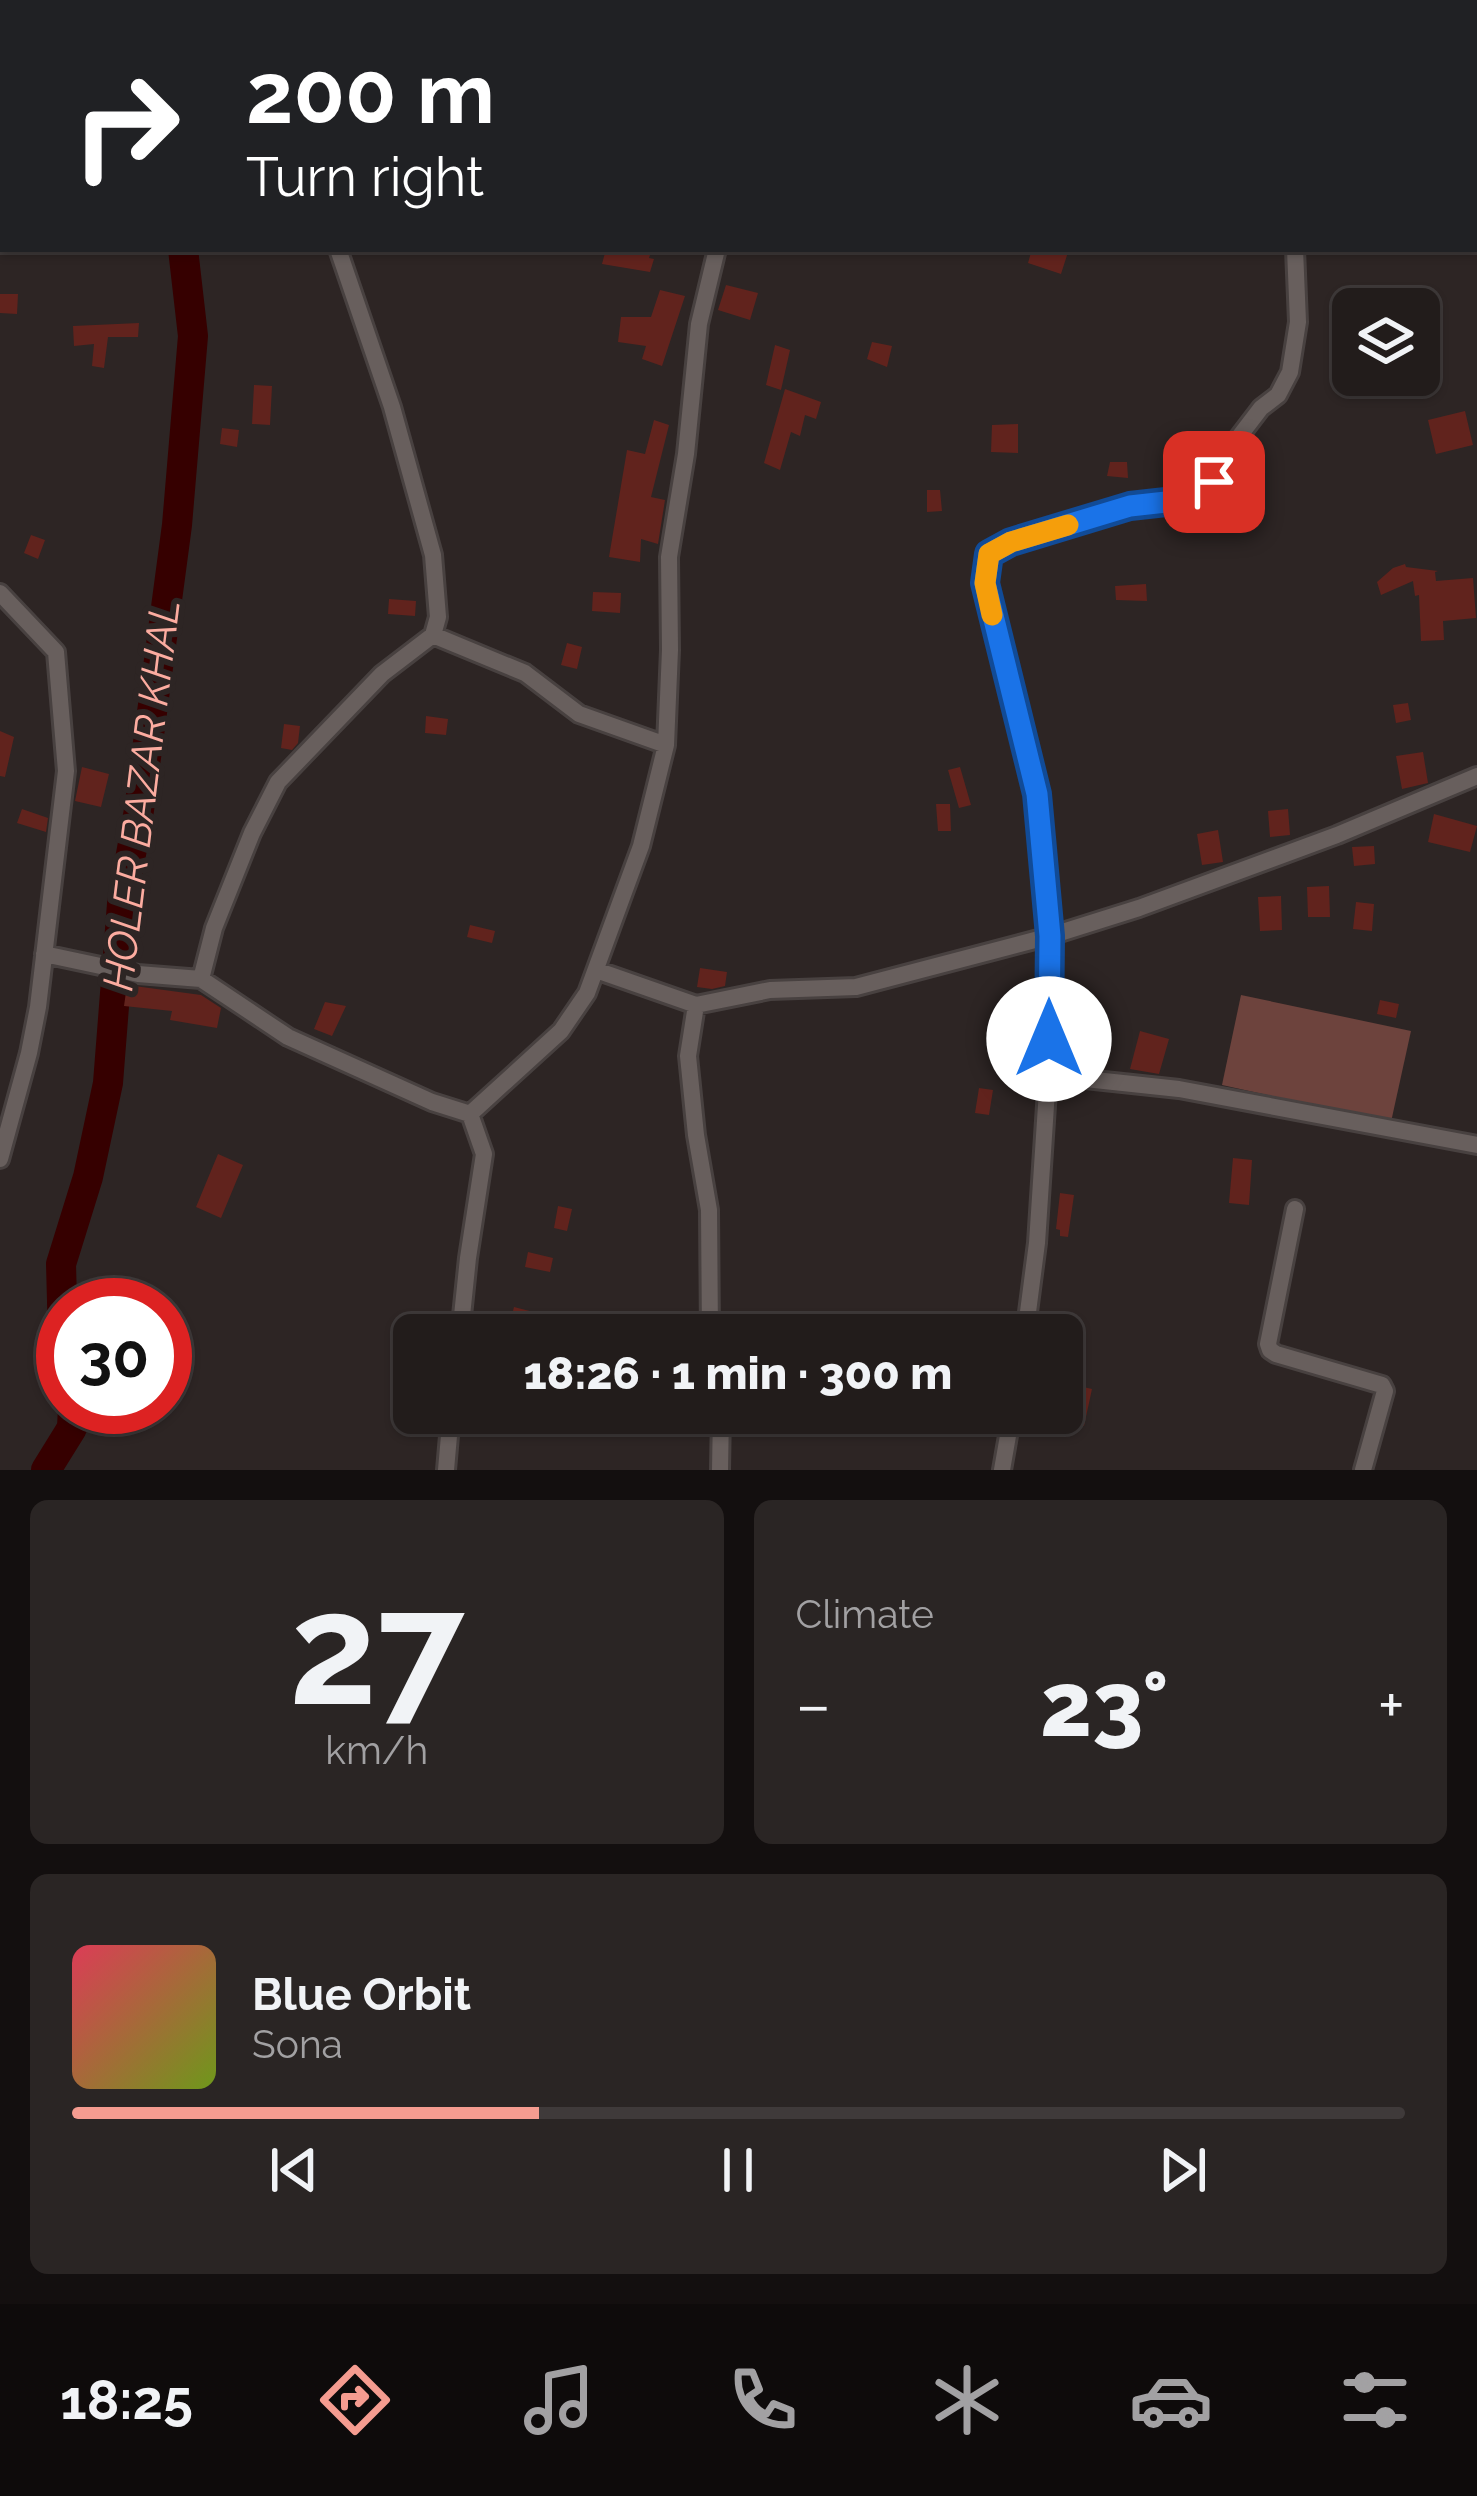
<!DOCTYPE html>
<meta charset="utf-8">
<style>
:root{--surface:#221c1b;--page:#2a2524;--text:#f1f3f6;--muted:#a2a1a3;--line:#3f3a3a;--accent:#f59c90}
body{margin:0;font-family:Raleway,sans-serif;background:var(--page);color:var(--text);height:100vh;display:flex;flex-direction:column;font-size:45px;white-space:nowrap}
*{box-sizing:border-box;margin:0}
p{font-size:39px;color:var(--muted)}
.icon{flex:none;width:66px;height:66px;fill:none;stroke:currentColor;stroke-width:2;stroke-linecap:round;stroke-linejoin:round}
.map{position:relative;height:1470px;overflow:hidden}
.details{display:flex;flex-direction:column;gap:30px;padding:30px;background:#130f0f;flex:1}
.details>*{flex:none}
.banner{position:absolute;left:0px;top:0px;width:1479px;height:252px;box-shadow:0 3px 9px #0004,0 0 0 3px var(--line);background:#202124;color:#fff;overflow:hidden}
.fabs{position:absolute;left:1332px;top:288px;display:grid;gap:24px}
.fabs a{display:grid;place-items:center;width:108px;height:108px;border-radius:18px;background:var(--surface);box-shadow:0 3px 9px #0004,0 0 0 3px var(--line);font-size:60px}
.speed{position:absolute;left:36px;top:1278px;display:flex;gap:24px;font-size:60px;font-weight:700;text-align:center}
.speed>*{display:grid;place-content:center;width:156px;height:156px;border-radius:50%;background:var(--surface);box-shadow:0 3px 9px #0004,0 0 0 3px var(--line);line-height:1}
.speed .limit{border:18px solid #d22;background:#fff;color:#111}
.pin{position:absolute;display:grid;place-items:center;width:102px;height:102px;color:#fff;margin:-51px;border-radius:24px;box-shadow:0 6px 18px #0006}
.me{position:absolute;width:132px;margin:-66px;rotate:0deg;stroke-linejoin:round;filter:drop-shadow(0 0 9px #0008)}
.turn{display:flex;align-items:center;gap:42px;height:252px;padding:0 48px;font-size:54px}
.turn .icon{width:156px;height:156px;stroke-width:2.5}
.turn b{display:block;font-size:84px;line-height:102px}
.big{font-size:90px;font-weight:800;line-height:1.1}
.details .widget{flex:1;display:flex;flex-direction:column;justify-content:center;gap:18px;min-width:0;padding:0 42px;border-radius:18px;background:var(--page)}
.details .dial{align-items:center;gap:0}
.dial b{font-size:156px;line-height:1}
.song{display:flex;align-items:center;gap:36px}
.cover{width:144px;height:144px;border-radius:18px;background:linear-gradient(135deg,hsl(350 70% 55%),hsl(80 70% 35%))}
.played{height:12px;border-radius:6px;background:linear-gradient(90deg,var(--accent) 35%,var(--line) 35%)}
.keys{display:flex;justify-content:space-around;direction:ltr}
.heat{display:flex;justify-content:space-between;align-items:center;font-size:66px;direction:ltr}
.details .tiles{flex:1;display:grid;gap:30px;grid-template-columns:1fr 1fr}
.widget:last-child{grid-column:span 2}
.trip{position:absolute;left:393px;top:1314px;width:690px;height:120px;border-radius:18px;background:var(--surface);box-shadow:0 3px 9px #0004,0 0 0 3px var(--line);font-weight:800;line-height:120px;text-align:center}
.menu{display:flex;height:192px;justify-content:space-around;align-items:center;background:#0e0b0b;color:var(--muted)}
.menu .icon{width:84px;height:84px}
.menu .active{color:var(--accent)}
.menu b{font-size:54px;color:var(--text)}
.map>svg:first-child{display:block}
.green{fill:#6d433d}
.lines{fill:none;stroke-linecap:round;stroke-linejoin:round}
.river{stroke:#360000;stroke-width:30}
.building{fill:#61231d}
.minor-casing{stroke:#484140;stroke-width:22}
.minor{stroke:#685f5d;stroke-width:16}
.route-casing{stroke:#114b97;stroke-width:30}
.route{stroke:#1a73e8;stroke-width:21}
.slow{stroke:#f59e0b;stroke-width:21}
.labels{text-anchor:middle;stroke-width:12;stroke-linejoin:round;paint-order:stroke}
.water-label{font-size:42px;font-style:italic;fill:#fcaca0;stroke:#2d2524}
</style>
<div class="map">
<svg width="1477" height="1470" viewBox="0 0 1477 1470">
<rect width="100%" height="100%" fill="#2d2524"/>
<!-- green -->
<path class="green" d="M1241,995L1411,1031L1391,1122L1222,1085Z"/>
<g class="lines">
<!-- river -->
<path class="river" d="M100,0L101,3
M63,1337L61,1264L88,1177L108,1083L122,904L139,810L177,525L193,336L183,249
M46,1470L72,1428L73,1407"/>
</g>
<!-- building -->
<path class="building" d="M606,249H652L649,258L654,259L650,272L602,264Z
M1032,249H1069L1061,274L1028,263Z
M726,285L758,293L750,320L718,310Z
M660,290L685,296L662,366L642,359L646,346L618,342L621,317H651Z
M0,294H18L17,314L0,313Z
M139,323L138,337H108L104,368L92,366L94,344L74,346L73,326Z
M872,342L892,346L887,367L867,359Z
M775,345L790,350L781,390L766,385Z
M254,385L272,386L270,425L252,424Z
M785,389L821,402L816,419L805,415L800,436L791,432L780,470L764,463Z
M1465,411L1473,445L1436,454L1428,420Z
M654,420L669,425L651,497L665,500L658,544L641,539L640,562L609,557L627,450L645,454Z
M1018,424V453L991,452L992,425Z
M222,428L239,430L237,447L220,444Z
M1110,462H1127L1128,478L1107,476Z
M927,490H940L942,511L927,512Z
M31,535L45,540L38,559L24,553Z
M1405,564L1406,567L1438,571L1435,572L1436,581L1473,578L1476,618L1443,621L1444,640L1421,641L1419,595L1415,596L1413,581L1381,595L1377,582L1393,568Z
M1146,584L1147,601L1116,600L1115,586Z
M593,592L621,593L620,613L592,611Z
M389,599L416,601L415,616L388,614Z
M567,643L582,647L577,669L561,665Z
M1408,703L1411,720L1396,723L1393,705Z
M426,716L448,719L446,735L425,733Z
M284,724L300,726L298,743L292,750L281,748Z
M0,731L14,737L5,777L0,776Z
M1423,752L1428,783L1402,789L1396,756Z
M82,767L109,774L101,807L75,801Z
M960,767L971,805L959,808L948,770Z
M936,804H950L951,831H938Z
M22,809L48,818L46,832L17,823Z
M1288,809L1290,835L1270,837L1268,811Z
M1434,814L1477,826L1470,852L1428,842Z
M1218,830L1223,862L1202,865L1197,834Z
M1374,846L1375,864L1354,866L1352,847Z
M1329,886L1330,917H1308L1307,887Z
M1281,896L1282,930L1260,931L1258,897Z
M1356,902L1374,904L1372,931L1353,929Z
M470,925L495,931L492,943L467,937Z
M700,968L727,972L725,986L712,989L697,987Z
M127,985L201,995L221,1008L217,1028L170,1020L172,1011L124,1006Z
M1380,1000L1399,1004L1396,1018L1377,1014Z
M325,1002L346,1006L332,1036L314,1029Z
M1140,1031L1169,1039L1159,1074L1130,1069Z
M979,1088L993,1090L989,1115L975,1113Z
M218,1154L243,1165L221,1218L196,1207Z
M1233,1158L1252,1160L1249,1205L1229,1203Z
M1060,1193L1074,1195L1068,1237L1060,1236V1230L1056,1229Z
M558,1206L572,1209L567,1231L554,1228Z
M528,1252L553,1258L550,1272L525,1267Z
M514,1307L549,1316L546,1329L524,1324L522,1330L509,1327Z
M1062,1382L1092,1389L1084,1426L1062,1419Z"/>
<g class="lines">
<!-- minor casing -->
<g class="minor-casing">
<path id="minor" d="M228,0L229,3
M793,3L794,0
M1310,3L1311,0
M0,593L56,652L66,771L38,1007L29,1053L0,1159
M433,635L525,673L579,714L666,745
M44,954L138,974L201,979L288,1037L432,1102L470,1114L484,1154L468,1258L460,1335
M596,970L696,1005
M201,979L214,928L252,833L278,782L382,674L433,635L438,617L433,555L392,407L338,249
M1048,1075L1179,1089L1477,1145
M470,1114L561,1031L587,993L641,846L666,745L670,650L669,557L686,454L699,324L717,249
M1295,1209L1268,1344L1270,1350L1276,1354L1382,1385L1385,1391L1363,1470
M710,1335L709,1210L696,1135L688,1056L696,1005L770,990L856,987L1050,936L1139,908L1337,835L1477,776
M1025,1335L1037,1243L1048,1075L1050,936L1037,794L984,583L989,554L1011,542L1130,505L1184,500L1214,482L1235,442L1261,408L1278,395L1290,372L1298,322L1295,249
M446,1470L451,1413
M720,1470L721,1413
M1002,1470L1012,1413"/>
</g>
<!-- minor -->
<use href="#minor" class="minor"/>
</g>
<g class="lines">
<!-- route casing -->
<g class="route-casing">
<path id="route" d="M1049,1039L1050,936L1037,794L985,583L989,554L1011,542L1130,506L1184,500L1214,482"/>
</g>
<!-- route -->
<use href="#route" class="route"/>
<!-- slow -->
<path class="slow" d="M992,615L985,583L989,554L1011,542L1068,525"/>
</g>
<g class="labels">
<!-- water labels -->
<g class="water-label">
<text transform="translate(141 795) rotate(-83)" y="15">HOLER BAZAR KHAL</text>
</g>
</g>
</svg>
<div class="fabs">
<a><svg class="icon" aria-label="layers" viewBox="0 0 24 24"><path d="M12 4l9 5-9 5-9-5zM3 14l9 5 9-5"/></svg></a>
</div>
<div class="speed"><div class="limit">30</div></div>
<div class="pin" style="left:1214px;top:482px;background:#d93025"><svg class="icon" aria-label="arrive" viewBox="0 0 24 24"><path d="M6 21V4h12l-3 4 3 4H6"/></svg></div>
<svg class="me" style="left:1049px;top:1039px" viewBox="-20 -20 40 40"><circle r="19" fill="#fff"/><path d="M0-13L10 11 0 6-10 11z" fill="#1a73e8"/></svg>
<div class="trip">18:26 · 1 min · 300 m</div>
<div class="banner">
<div class="turn"><svg class="icon" aria-label="right" viewBox="0 0 24 24"><path d="M7 20v-9h11M14 6l5 5-5 5"/></svg><div><b>200 m</b>Turn right</div></div>
</div>
</div>
<section class="details">
<div class="tiles">
<div class="widget dial"><b>27</b><p>km/h</p></div>
<div class="widget"><p>Climate</p>
<div class="heat"><a>−</a><b class="big">23°</b><a>+</a></div>
</div>
<div class="widget">
<div class="song"><i class="cover"></i><div><b>Blue Orbit</b><p>Sona</p></div></div>
<div class="played"></div>
<div class="keys"><svg class="icon" aria-label="previous" viewBox="0 0 24 24"><path d="M18 5L8 12l10 7zM5 5v14"/></svg><svg class="icon" aria-label="pause" viewBox="0 0 24 24"><path d="M8 5v14M16 5v14"/></svg><svg class="icon" aria-label="next" viewBox="0 0 24 24"><path d="M6 5l10 7-10 7zM19 5v14"/></svg></div>
</div>
</div>
</section>
<nav class="menu">
<b>18:25</b>
<svg class="icon active" aria-label="directions" viewBox="0 0 24 24"><path d="M12 3l9 9-9 9-9-9zM9 14v-3h6M13 9l2 2-2 2"/></svg>
<svg class="icon" aria-label="music" viewBox="0 0 24 24"><path d="M9 18V5l10-2v13"/><circle cx="6" cy="18" r="3"/><circle cx="16" cy="16" r="3"/></svg>
<svg class="icon" aria-label="phone" viewBox="0 0 24 24"><path d="M5 4h4l2 5-3 2q2 4 5 5l2-3 5 2v4C11 20 4 13 5 4z"/></svg>
<svg class="icon" aria-label="climate" viewBox="0 0 24 24"><path d="M12 3v18M4 7l16 10M4 17L20 7"/></svg>
<svg class="icon" aria-label="car" viewBox="0 0 24 24"><path d="M5 17H2v-5l4-1 3-4h7l3 4 3 1v5h-3M9 17h6M6 11h13"/><circle cx="7" cy="17" r="2"/><circle cx="17" cy="17" r="2"/></svg>
<svg class="icon" aria-label="filters" viewBox="0 0 24 24"><path d="M4 7h16M4 17h16"/><circle cx="9" cy="7" r="2"/><circle cx="15" cy="17" r="2"/></svg>
</nav>
